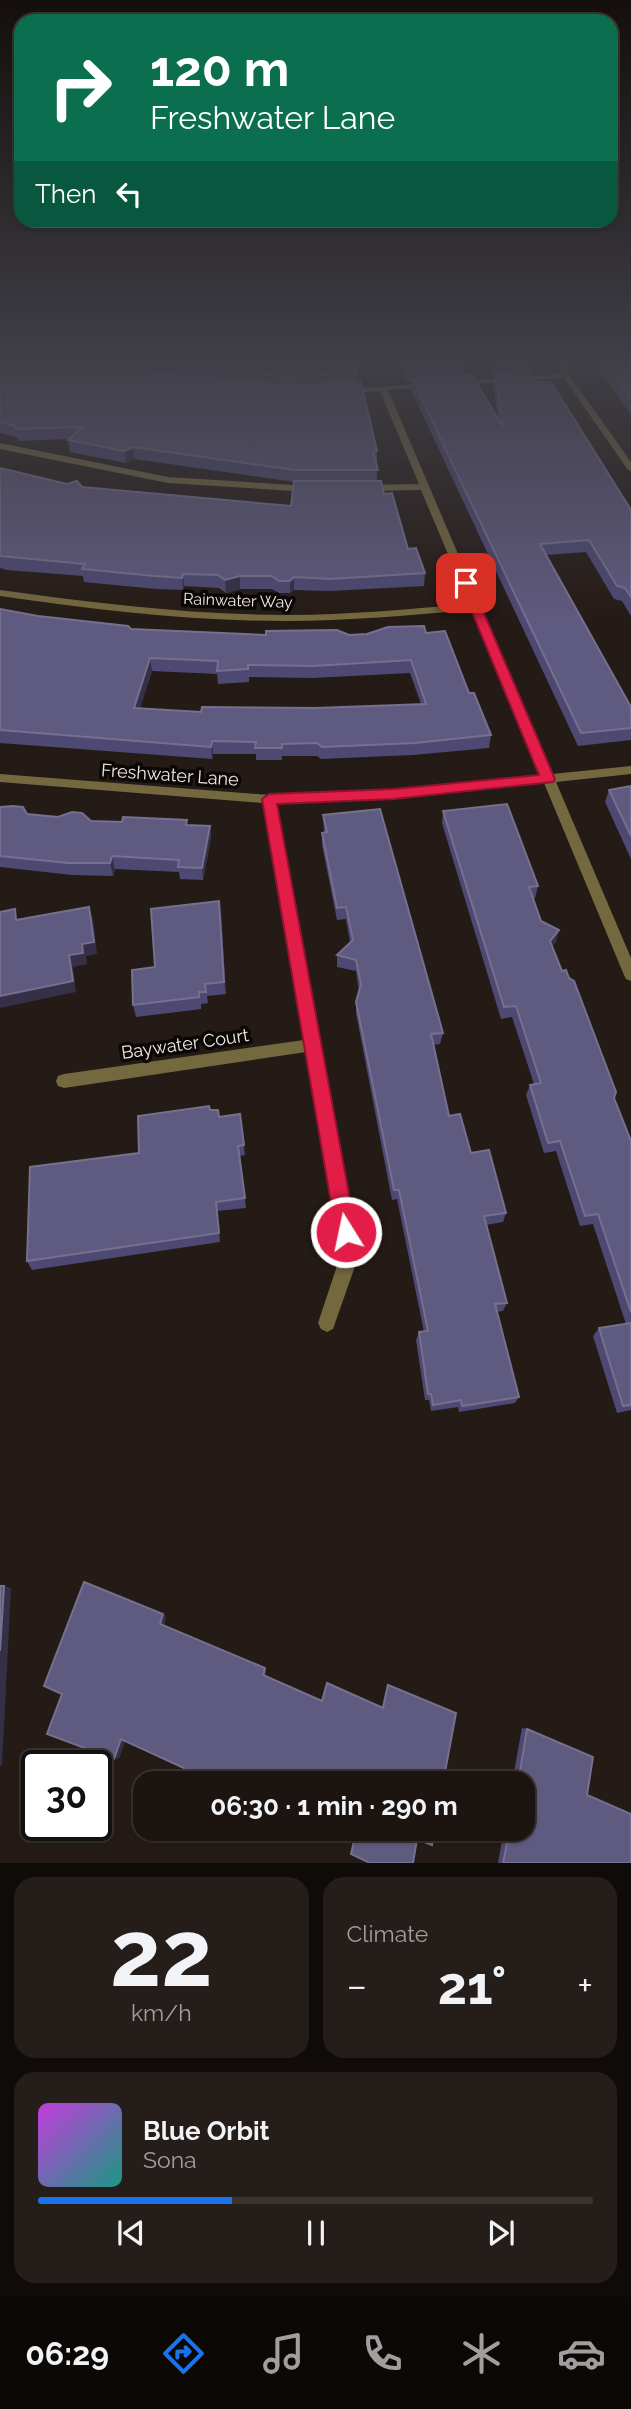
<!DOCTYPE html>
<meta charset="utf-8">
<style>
:root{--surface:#1c1410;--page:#251d19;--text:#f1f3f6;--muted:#a09e9f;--line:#3a3330;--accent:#1a73e8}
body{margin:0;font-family:Raleway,sans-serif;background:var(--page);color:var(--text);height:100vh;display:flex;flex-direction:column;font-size:26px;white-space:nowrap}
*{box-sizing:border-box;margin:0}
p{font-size:23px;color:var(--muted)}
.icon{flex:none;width:38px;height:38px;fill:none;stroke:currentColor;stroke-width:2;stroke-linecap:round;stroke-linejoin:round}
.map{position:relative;height:1863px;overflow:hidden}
.details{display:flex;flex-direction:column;gap:14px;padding:14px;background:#0f0b09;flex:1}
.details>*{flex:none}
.guide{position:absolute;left:14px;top:14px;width:604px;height:214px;border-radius:21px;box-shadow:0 2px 5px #0004,0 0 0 2px var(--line);background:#0b6e4f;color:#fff;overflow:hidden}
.speed{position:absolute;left:21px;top:1750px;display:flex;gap:14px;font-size:35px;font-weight:700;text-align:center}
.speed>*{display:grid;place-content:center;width:91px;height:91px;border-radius:50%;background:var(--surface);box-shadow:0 2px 5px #0004,0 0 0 2px var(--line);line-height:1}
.speed .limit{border:4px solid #111;border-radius:10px;background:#fff;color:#111}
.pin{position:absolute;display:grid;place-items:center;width:60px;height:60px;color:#fff;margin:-30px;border-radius:14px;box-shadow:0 4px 10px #0006}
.me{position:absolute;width:77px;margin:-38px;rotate:350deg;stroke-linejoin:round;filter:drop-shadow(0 0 5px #0008)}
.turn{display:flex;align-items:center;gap:24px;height:147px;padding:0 21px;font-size:32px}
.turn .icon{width:91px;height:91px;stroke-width:2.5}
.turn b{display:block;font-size:49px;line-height:60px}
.then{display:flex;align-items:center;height:66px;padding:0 21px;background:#0003;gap:14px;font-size:26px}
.big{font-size:52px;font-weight:700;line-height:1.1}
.details .card{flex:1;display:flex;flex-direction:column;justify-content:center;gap:10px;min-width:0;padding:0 24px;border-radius:21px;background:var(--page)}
.details .dial{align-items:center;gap:0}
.dial b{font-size:91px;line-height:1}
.song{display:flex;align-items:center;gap:21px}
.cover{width:84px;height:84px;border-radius:10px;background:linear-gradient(135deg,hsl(290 70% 55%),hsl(170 70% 35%))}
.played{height:7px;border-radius:4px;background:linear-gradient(90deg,var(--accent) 35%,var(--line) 35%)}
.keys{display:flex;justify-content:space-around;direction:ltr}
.heat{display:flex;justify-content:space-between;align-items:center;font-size:38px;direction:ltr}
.details .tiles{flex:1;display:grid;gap:14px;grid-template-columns:1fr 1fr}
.card:last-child{grid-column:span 2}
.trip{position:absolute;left:133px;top:1771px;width:402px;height:70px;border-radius:21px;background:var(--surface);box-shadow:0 2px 5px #0004,0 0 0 2px var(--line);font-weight:700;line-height:70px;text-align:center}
.tabs{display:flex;height:112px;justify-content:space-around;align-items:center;background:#0b0806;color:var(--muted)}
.tabs .icon{width:49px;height:49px}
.tabs .selected{color:var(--accent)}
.tabs b{font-size:32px;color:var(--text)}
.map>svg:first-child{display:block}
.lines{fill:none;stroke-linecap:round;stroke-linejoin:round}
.street{fill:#74683f;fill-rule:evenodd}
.wall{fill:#4e4973;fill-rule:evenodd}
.shaded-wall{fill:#362f48}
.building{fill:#5f5a7f;stroke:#76708f;stroke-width:2;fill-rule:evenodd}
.route{fill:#e11d48;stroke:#92132f;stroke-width:2}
.labels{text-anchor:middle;stroke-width:7;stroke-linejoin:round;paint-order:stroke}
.far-street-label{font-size:16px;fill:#eee7e4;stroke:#0b0705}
.street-label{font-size:18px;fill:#eee7e4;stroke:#0b0705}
</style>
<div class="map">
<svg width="631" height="1863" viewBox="0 0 631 1863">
<rect width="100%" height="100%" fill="#251b16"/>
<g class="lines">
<!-- street -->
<path class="street" d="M558,360H566L570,376L631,462V471L628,470L564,378L458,385L454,383L458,381L562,374Z
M434,383L435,385L431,387L388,390L552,774L631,766V774L556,782L631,958V981L626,979L624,975L544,783L394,798L276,803L355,1232L354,1269L333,1329L327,1332L321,1329L318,1323L336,1269L337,1232L306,1052L64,1088L58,1086L56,1081L58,1076L64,1074L304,1040L263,803L0,782V774L269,795L394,790L540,775L472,610C410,615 348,621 286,621C190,621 95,610 0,596V590C95,603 191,615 288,615C348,615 409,609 469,604L421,490L365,491L360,488L365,485L419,484L380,391L346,393L342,391L346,389Z
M0,443L168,477L310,486L315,489L310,492L168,483L0,449Z"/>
</g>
<!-- wall -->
<path class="wall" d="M0,360H355L358,373V382L377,451V481L384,494L408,549L425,573L424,586L330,591L294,590L290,593H279L272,589H240L226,593L219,588L184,586L183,590L156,589L84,582L83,576L7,570L0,568V468L82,487L291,506L294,482L135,459L126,463L70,452L68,439L18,441V438L0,433Z
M397,360H463L466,366L465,375L498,419L493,385L495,376H492L490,360H528L527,372L532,382L631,510V616L622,601L614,599L586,552L546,555L631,707V740L578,746L411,390L412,381H407Z
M597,360H631V414L596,366Z
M0,609L38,616L131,629L266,635H349L426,633L469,693L491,735L489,748L413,755L321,759L317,756H282V760H256V754H213L212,759L0,743ZM152,671L217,674L218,684L249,682V677L313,678L410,673L421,704L201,712L140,708Z
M631,786V859L605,802L609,790Z
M0,807L27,814L91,821L122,822L187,820V825L210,826L211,838L203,880L180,879L179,872L115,869L113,876L72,875L0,867Z
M443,811L538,886L535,898H533L541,921L556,942L552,946L631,1141V1410L617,1413L593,1336L599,1328L626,1324L593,1224L580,1226L556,1151L544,1153L526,1095L530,1085L534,1084L512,1017L501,1019L442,823Z
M323,815L443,1033L440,1044L434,1045L449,1116L506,1213L503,1222L486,1225L507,1303L503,1311L496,1312L519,1397L515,1403L459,1412L458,1407L431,1411L429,1400H425L416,1340L419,1332H424L397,1199L392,1200L356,1013V1002L359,991L356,971L337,967V955L350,942L346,919L337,920L322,845V833L324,832Z
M221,913L226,994L207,996L208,1003L201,1004V1009L136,1017L133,1005L155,967Z
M210,1110L219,1117L240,1114L245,1155L240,1156L246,1208L217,1211L220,1242L32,1270L27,1261L139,1153Z
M166,1616L164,1625L266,1669L265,1676L322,1701L382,1707L387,1685H388L456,1713L184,1768L125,1740L119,1758L114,1759Z
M522,1728L527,1729L587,1795L631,1863H498L504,1829H523V1783H512Z"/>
<!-- shaded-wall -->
<path class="shaded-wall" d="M133,447L135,459L126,463L124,451Z
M183,574L184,586L183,590L182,578Z
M240,576V589L226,593L225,580Z
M294,577V590L290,593V581Z
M150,658L152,671L136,721L134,708Z
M212,741L213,754L212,759L211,747Z
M210,826L211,838L203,880L202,868Z
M112,856L115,869L113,876L110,863Z
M219,901L221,913L226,994L224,982Z
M89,907L93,919L97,954L86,956L87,964L73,967L76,992L0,1008V996L69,955L82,944Z
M559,930L556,942L547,953L550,941Z
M4,1586L11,1588L2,1765L0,1766V1651Z
M163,1614L166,1616L163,1625L160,1624Z
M126,1738L119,1758L114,1759L121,1739Z"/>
<!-- building -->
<path class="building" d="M0,360H94L150,373L288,386L361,382L377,451L373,452L378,470H295L133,447L124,451L68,440L82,427L16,429L15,426L0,422Z
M129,360H355L358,373L288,377L151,364Z
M403,360H463L466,366L408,370Z
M493,360H528V362L493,364Z
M602,360H631V399Z
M530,371L532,382H551L631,510V597L625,588L617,586L589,540L540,544L631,707V728L581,733L412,379L472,375L503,427L495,374Z
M0,468L67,484L77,481L82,487L291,506L294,481H381L384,494L392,493L408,549L416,548L425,573L330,579L294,577L290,581H279L272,576H240L225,580L218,575L183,574L182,578L154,576L82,569L85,564L0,556Z
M0,609L38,616L128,626L131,629L266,635V631L337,630L349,635L367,634L388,627L424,626L426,633L445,631L469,693H474L491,735L415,743L322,747L317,743L282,744V748H255L256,742L212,741L211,747L0,730ZM150,658L218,661L217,671L248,669V665L313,666L411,660L426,704L315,708L202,707L201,712L134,708Z
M631,786V836L609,790Z
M507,804L538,886L529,887L541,921L559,930L550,941L562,971L566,970L569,978L574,981L616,1092L614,1098L631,1141V1312L598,1214L585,1216L560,1141L548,1143L530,1085L541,1083L516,1006L504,1007L443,811Z
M13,806L23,807L27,814L58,817L72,812L82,813L91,821L122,822L123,817L187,820L186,825L210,826L202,868L178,867L179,860L112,856L110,863H68L0,856V807Z
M380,809L443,1033L431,1034L449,1116L460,1114L471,1153L489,1150L506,1213L484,1216L507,1303L495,1304L519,1397L462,1406L461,1400L433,1405L431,1394H428L419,1332L428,1331L399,1190H394L356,1002L361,984L356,960L337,955L353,940L346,907L337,908L322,833L327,832L323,815Z
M219,901L224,982L205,984L206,992H199V997L133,1005L132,970L155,967L151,909Z
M89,907L94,942L82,944L83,953L69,955L73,981L0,996V912L15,909L16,920Z
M209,1106L210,1110H218L219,1117L240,1114L244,1145L238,1146L245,1198L216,1202L219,1233L27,1261L30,1167L139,1153L138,1116Z
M631,1323V1405L623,1406L599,1328Z
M84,1582L163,1614L160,1624L265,1668L263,1675L322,1701L327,1683L383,1708L388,1685L456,1713L443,1783H196L181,1776L184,1768L121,1739L114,1759L47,1734L62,1694L44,1686Z
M0,1586H4L0,1651Z
M527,1729L593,1757L587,1795L631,1814V1863H503L510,1829H523V1783H518Z
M329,1829H435L432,1845L417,1839L413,1863H370L351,1854L354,1841Z"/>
<!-- sky -->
<linearGradient id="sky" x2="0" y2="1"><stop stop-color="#140f0c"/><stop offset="0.58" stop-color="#403f47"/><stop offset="1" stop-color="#403f47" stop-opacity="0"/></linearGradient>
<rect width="631" height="620" fill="url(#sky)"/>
<!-- route -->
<path class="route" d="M466,580L471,583L555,779L553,782L394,799L277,804L356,1232L353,1239L346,1241L339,1239L336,1232L262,799L269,794L394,789L539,775L460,583Z"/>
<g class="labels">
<!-- far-street labels -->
<g class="far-street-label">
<text transform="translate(238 600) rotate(2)" y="6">Rainwater Way</text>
</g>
<!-- street labels -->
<g class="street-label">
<text transform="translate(170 775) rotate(4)" y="6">Freshwater Lane</text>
<text transform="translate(185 1044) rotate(-8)" y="6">Baywater Court</text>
</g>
</g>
</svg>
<div class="speed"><div class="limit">30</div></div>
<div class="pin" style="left:466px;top:583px;background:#d93025"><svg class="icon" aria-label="arrive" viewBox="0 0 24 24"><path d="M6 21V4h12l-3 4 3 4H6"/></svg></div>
<svg class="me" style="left:346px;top:1232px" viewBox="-20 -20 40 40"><circle r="17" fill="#e11d48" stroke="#fff" stroke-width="3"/><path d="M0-11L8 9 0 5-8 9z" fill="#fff"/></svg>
<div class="trip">06:30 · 1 min · 290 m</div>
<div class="guide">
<div class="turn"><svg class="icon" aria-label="right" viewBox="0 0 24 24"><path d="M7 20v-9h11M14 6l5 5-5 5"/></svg><div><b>120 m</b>Freshwater Lane</div></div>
<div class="then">Then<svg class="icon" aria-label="left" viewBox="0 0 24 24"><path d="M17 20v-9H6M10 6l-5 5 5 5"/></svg></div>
</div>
</div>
<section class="details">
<div class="tiles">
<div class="card dial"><b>22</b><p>km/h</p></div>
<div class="card"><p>Climate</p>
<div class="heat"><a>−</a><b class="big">21°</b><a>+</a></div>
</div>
<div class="card">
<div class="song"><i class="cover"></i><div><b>Blue Orbit</b><p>Sona</p></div></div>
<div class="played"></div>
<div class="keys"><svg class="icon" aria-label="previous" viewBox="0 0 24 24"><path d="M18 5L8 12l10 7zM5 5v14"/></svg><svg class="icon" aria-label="pause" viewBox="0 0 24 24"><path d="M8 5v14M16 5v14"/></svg><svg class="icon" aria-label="next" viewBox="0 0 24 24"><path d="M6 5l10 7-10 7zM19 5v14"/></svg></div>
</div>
</div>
</section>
<nav class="tabs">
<b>06:29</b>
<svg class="icon selected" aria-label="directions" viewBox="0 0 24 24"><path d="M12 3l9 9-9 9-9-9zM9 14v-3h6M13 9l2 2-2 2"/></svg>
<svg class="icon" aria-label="music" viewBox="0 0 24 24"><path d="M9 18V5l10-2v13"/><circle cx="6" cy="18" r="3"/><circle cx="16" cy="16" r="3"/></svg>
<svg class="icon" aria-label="phone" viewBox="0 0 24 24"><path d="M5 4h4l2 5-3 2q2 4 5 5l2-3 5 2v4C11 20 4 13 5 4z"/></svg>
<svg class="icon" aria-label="climate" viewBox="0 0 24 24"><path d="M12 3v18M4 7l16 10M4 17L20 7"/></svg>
<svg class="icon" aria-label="car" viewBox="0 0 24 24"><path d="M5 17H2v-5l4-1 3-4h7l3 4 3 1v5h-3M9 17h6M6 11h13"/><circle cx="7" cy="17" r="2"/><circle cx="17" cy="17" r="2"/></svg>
</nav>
